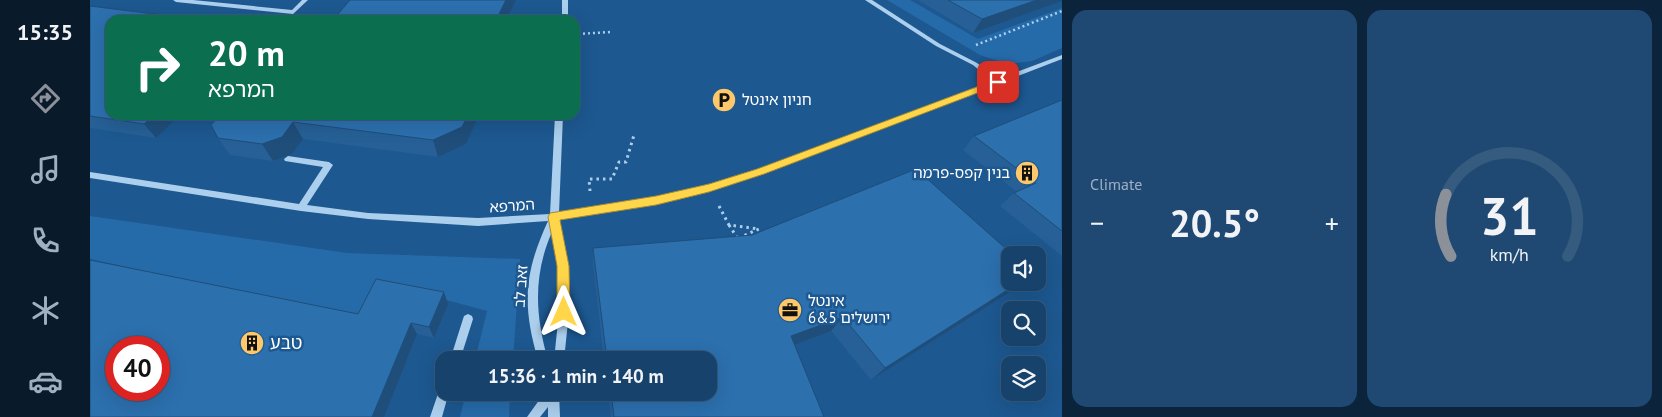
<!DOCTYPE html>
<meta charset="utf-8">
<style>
:root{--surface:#16426c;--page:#1f4972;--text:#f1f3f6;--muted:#9eb0c2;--line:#355b7f;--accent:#8c9099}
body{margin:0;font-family:"PT Sans","Noto Sans Hebrew",sans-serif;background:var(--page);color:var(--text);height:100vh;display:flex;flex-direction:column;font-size:19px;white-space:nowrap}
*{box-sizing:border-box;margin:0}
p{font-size:16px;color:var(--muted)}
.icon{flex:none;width:28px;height:28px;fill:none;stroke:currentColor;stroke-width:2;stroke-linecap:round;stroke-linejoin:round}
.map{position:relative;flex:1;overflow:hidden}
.side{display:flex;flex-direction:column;gap:10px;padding:10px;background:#0c243b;width:600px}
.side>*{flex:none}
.top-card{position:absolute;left:15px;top:15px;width:475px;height:105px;border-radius:15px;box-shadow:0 5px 20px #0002,0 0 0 1px var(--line);background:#0b6e4f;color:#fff;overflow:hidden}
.controls{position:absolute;left:911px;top:246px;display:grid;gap:10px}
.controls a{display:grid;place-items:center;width:45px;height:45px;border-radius:10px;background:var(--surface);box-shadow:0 5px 20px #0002,0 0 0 1px var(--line);font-size:25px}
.speed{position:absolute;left:15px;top:336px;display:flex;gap:10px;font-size:25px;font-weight:700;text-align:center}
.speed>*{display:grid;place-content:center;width:65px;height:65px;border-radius:50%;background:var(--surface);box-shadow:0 5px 20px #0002,0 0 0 1px var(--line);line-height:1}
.speed .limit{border:8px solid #d22;background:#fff;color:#111}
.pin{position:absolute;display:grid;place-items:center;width:42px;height:42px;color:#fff;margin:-21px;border-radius:10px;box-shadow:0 2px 8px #0006}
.me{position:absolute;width:55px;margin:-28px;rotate:0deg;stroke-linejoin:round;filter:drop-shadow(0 0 4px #0008)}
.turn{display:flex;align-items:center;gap:18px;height:105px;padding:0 20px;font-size:22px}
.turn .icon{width:65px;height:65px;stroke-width:2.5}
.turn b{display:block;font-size:35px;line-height:42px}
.big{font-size:38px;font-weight:600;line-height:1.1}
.side .tile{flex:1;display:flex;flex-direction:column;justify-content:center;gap:8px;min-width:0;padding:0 18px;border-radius:15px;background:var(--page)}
.side .dial{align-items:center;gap:0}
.dial svg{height:130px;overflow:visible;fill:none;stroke:var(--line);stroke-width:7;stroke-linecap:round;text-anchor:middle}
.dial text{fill:var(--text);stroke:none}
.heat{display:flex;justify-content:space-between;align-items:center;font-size:28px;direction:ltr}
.side .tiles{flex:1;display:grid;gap:10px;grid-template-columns:repeat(2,1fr)}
.trip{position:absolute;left:345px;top:351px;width:282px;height:50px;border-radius:15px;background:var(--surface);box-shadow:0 5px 20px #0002,0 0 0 1px var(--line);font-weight:600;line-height:50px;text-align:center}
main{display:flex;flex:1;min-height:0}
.menu{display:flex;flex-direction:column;width:90px;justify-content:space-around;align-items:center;background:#091a2b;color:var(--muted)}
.menu .icon{width:35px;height:35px}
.menu .active{color:var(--accent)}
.menu b{font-size:22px;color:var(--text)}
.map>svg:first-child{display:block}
.green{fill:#266ba9}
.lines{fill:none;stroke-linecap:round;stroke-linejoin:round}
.path-far1{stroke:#accfee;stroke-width:2.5;stroke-dasharray:2 3;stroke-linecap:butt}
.path{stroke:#accfee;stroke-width:3;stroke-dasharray:2.5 4;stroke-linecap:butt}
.minor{fill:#accfee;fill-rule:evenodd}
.wall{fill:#266096}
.shaded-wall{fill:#1f4e7a}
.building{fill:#2c70ae;stroke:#1f4e7a;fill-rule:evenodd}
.route{fill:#ffd54a;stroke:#a68a30}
.labels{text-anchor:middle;stroke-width:5;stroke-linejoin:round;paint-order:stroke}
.poi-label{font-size:15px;fill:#fff;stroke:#1d5890;text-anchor:start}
.street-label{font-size:15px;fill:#fff;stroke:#1d5890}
.near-poi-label{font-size:18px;fill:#fff;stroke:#1d5890;text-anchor:start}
</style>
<main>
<nav class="menu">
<b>15:35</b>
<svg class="icon active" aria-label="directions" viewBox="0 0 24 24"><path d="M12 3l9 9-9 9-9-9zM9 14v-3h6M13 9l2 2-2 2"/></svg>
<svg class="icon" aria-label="music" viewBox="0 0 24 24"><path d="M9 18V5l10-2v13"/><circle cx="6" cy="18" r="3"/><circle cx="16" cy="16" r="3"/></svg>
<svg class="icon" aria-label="phone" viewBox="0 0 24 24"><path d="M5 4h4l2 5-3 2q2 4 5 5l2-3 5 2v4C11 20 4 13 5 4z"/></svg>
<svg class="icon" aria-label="climate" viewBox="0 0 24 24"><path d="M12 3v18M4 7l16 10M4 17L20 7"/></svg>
<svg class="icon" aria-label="car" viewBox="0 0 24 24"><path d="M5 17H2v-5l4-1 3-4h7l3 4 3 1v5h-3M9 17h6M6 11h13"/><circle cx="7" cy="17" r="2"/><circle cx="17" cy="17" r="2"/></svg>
</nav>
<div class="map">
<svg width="972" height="417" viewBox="0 0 972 417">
<rect width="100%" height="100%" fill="#1d5890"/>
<!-- green -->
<path class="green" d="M797,0H820L888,39L972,8V48L942,61L917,64L890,55Z
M0,216L257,253L430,259L423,360H385L397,311L287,281L268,318L0,259Z
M376,393H420L419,417H370Z"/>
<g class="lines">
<!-- path-far1 -->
<path class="path-far1" d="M488,34L520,32
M886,45L972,11"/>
<!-- path -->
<path class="path" d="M500,191L499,179H522L529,162H536L544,135
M629,206L639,225L669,229L653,236
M639,225L648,239"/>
<!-- minor -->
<path class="minor" d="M83,0H103L202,10L212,0H218L203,14L86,2Z
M472,0H478V20H472Z
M775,0H782L850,44L887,63L908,79L972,55V59L674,174L619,191L566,203L469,220L479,276V312L474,360H464L469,312V276L462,232C443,275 445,315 458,360H448C432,305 434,273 458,221L388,226L278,219L211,211L0,178V172L209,204L233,167L195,161L194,159L198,156L239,162L243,165L217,205L278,213L388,218L460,214L465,115H473L469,213L566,197L619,185L668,170L902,81L883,65L846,46Z
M378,314L382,316L383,319L370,360H360L373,319L374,316Z
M354,387V392H359L352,417H340L350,388Z
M455,392H469L470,417H458V407L450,417H437Z"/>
</g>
<!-- wall -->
<path class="wall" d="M828,0H972V1L883,33Z
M0,6L90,115L66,138L0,128Z
M972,100V256L910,206L924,193L927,192L873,150L884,136Z
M130,115H389L376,144L348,157L213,139L202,154L183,161L140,155L128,138Z
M503,248L920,282H933L925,289L781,380L741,331L704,345L734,417H521L518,392H619V360H514L503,263Z
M358,304L344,338L327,334L294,417H0L268,314Z"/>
<!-- shaded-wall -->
<path class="shaded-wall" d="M416,0H426L416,20H406Z
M947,0H972V1L883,33L892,19Z
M64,115H90L66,138L54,124Z
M378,115H389L376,144L348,157L343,140Z
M203,122L213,139L202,154L183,161L172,144Z
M930,282H933L925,289L781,380L795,368Z
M354,292L358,304L344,338L339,327Z
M753,317L741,331L691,350L701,336Z
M321,323L327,334L294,417H282Z"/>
<!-- building -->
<path class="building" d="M260,0H416L406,20H243Z
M858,0H947L892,19Z
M0,6L112,20H20V115H64L54,124L0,116Z
M972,100V231L924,193L946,183L884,136Z
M130,115H378L372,127L343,140L203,122L192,137L172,144L128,138L121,125Z
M826,169L923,255H920V282H930L795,368L753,317L701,336L734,417H524L521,392H619V360H517L503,248L662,235Z
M0,260L268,314L286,279L354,292L339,327L321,323L282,417H0ZM26,348H69V390H26Z"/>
<!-- route -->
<path class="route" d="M908,79L911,80V84L674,174L619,192L566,205L470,220L479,266L480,312L479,317L474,318L469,317L467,312V266L458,217L460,213L566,196L619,184L667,169Z"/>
<!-- icons -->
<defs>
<g id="parking-disc" transform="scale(1.25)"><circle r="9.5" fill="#fdc76b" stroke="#1d5890"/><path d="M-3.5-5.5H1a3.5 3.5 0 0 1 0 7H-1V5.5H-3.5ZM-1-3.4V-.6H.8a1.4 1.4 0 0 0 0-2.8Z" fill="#111"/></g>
<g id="building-disc" transform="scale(1.25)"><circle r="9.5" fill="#fdc76b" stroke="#1d5890"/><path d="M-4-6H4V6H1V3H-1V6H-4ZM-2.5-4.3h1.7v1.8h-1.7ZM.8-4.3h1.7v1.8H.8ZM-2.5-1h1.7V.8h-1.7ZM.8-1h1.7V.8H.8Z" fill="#111"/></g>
<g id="office-disc" transform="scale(1.25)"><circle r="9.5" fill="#fdc76b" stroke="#1d5890"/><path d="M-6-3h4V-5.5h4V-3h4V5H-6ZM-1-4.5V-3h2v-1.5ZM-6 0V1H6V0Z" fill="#111"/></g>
</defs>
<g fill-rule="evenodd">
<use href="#parking-disc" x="634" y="100"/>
<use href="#building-disc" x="937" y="173"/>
<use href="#office-disc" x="700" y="310"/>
<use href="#building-disc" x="162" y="343"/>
</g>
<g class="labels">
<!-- poi labels -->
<g class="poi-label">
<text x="652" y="105">חניון אינטל</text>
<text x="920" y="178" text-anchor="end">בנין קפס-פרמה</text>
<text x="718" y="306">אינטל<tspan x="718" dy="17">ירושלים 5&amp;6</tspan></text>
</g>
<!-- street labels -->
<g class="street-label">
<text transform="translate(422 206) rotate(-4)" y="5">המרפא</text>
<text transform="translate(431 286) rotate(-86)" y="5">זאב לב</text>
</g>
<!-- near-poi labels -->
<g class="near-poi-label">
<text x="180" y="349">טבע</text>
</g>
</g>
</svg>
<div class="controls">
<a><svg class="icon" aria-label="sound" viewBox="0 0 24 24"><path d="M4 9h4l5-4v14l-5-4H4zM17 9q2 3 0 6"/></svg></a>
<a><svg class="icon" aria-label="search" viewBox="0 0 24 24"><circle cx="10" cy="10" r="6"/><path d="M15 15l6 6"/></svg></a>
<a><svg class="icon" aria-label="layers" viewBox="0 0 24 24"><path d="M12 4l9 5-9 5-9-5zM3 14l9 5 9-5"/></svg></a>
</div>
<div class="speed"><div class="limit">40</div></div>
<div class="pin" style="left:908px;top:82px;background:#d93025"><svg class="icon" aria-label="arrive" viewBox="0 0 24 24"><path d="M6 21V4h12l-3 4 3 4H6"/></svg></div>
<svg class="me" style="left:474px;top:312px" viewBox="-20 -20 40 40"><path d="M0-17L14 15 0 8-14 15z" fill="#ffd54a" stroke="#fff" stroke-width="4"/></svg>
<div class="trip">15:36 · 1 min · 140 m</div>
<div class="top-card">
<div class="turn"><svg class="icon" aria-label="right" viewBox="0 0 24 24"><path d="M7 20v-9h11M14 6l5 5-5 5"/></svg><div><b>20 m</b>המרפא</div></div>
</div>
</div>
<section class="side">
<div class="tiles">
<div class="tile"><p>Climate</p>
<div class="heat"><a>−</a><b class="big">20.5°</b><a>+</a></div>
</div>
<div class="tile dial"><svg viewBox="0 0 100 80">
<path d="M14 69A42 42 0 1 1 86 69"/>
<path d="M14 69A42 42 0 0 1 11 31" stroke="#8c9099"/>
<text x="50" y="56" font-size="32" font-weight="700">31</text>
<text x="50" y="72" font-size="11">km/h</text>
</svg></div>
</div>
</section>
</main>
